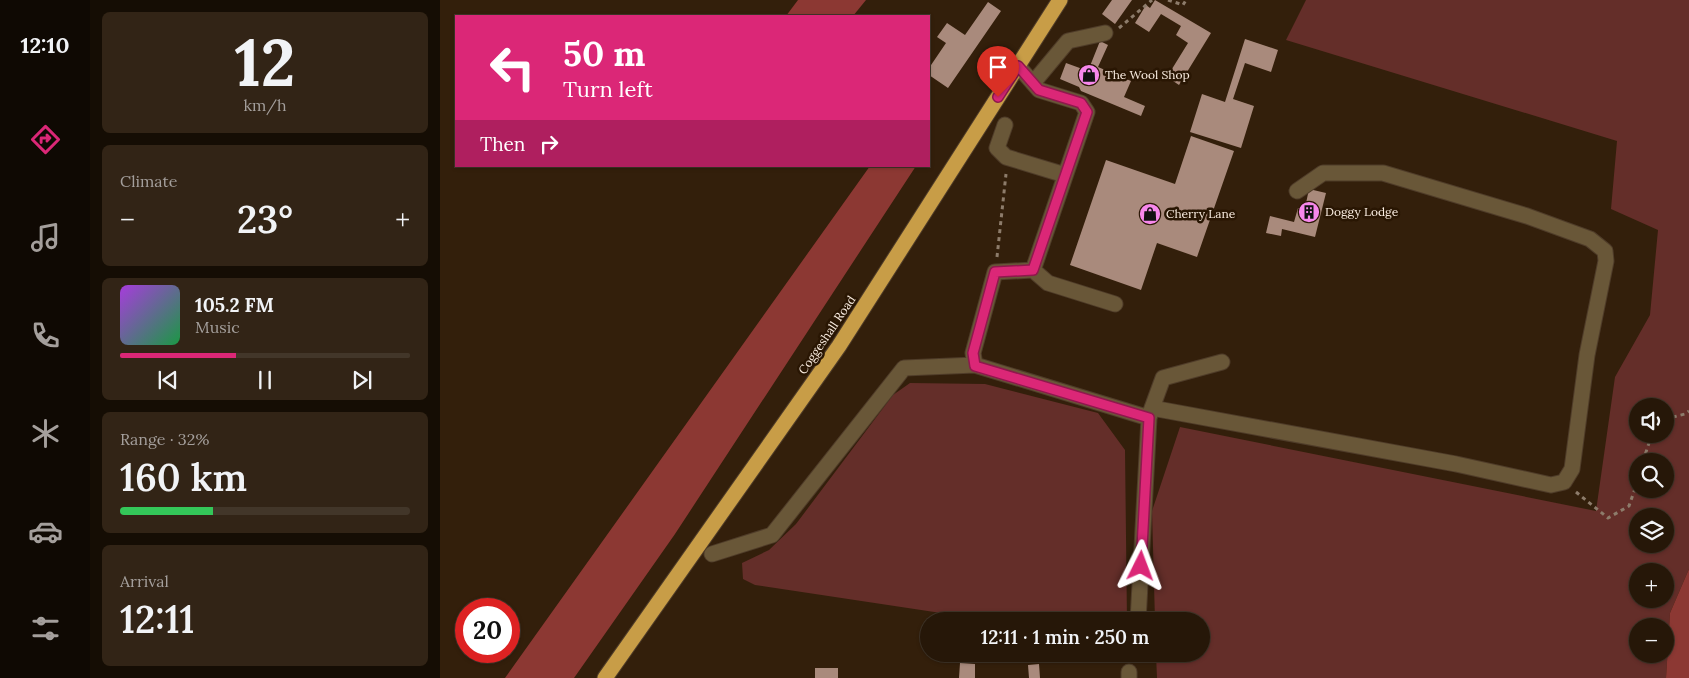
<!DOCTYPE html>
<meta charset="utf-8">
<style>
:root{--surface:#261708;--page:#322416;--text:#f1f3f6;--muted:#a49f9c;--line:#423629;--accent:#db2777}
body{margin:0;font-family:Lora,serif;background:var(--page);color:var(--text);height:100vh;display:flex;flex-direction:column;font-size:19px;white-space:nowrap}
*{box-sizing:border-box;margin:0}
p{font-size:16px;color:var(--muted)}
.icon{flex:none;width:28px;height:28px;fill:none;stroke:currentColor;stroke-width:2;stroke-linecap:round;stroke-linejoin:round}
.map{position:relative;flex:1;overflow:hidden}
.panel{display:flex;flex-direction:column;gap:12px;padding:12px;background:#150d04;width:350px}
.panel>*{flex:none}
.guide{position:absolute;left:15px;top:15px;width:475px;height:152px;border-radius:0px;box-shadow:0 1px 4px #0004,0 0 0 1px var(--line);background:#db2777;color:#fff;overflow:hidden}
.tools{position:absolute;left:1189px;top:398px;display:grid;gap:10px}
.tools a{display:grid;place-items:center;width:45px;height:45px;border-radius:50%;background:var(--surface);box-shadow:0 1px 4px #0004,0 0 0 1px var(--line);font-size:25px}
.speed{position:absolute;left:15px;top:598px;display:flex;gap:10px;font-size:25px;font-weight:700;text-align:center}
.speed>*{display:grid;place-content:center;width:65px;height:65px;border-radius:50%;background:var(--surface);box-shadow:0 1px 4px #0004,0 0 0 1px var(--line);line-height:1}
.speed .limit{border:8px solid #d22;background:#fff;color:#111}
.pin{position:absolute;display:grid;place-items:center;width:42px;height:42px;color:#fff;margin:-51px -21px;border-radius:50% 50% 50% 0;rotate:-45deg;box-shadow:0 0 5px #0007}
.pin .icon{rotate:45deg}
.me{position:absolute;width:55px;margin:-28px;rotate:3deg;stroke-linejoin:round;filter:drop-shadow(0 0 4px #0008)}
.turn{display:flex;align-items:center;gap:18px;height:105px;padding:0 25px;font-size:22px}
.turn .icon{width:65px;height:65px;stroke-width:2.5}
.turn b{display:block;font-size:35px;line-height:42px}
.then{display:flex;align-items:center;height:48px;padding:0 25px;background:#0003;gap:10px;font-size:19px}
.big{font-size:38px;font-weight:600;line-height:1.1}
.panel .card{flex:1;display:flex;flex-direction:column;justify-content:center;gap:8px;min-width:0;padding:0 18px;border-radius:8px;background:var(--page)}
.panel .dial{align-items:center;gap:0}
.dial b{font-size:65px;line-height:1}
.song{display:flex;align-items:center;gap:15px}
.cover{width:60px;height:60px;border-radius:8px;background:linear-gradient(135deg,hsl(280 70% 55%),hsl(140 70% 35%))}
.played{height:5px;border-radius:2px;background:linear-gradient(90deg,var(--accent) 40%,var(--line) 40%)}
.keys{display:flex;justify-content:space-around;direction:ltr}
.heat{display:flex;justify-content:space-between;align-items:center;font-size:28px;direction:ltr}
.charge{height:8px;border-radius:4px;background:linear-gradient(90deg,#34c759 32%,var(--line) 0)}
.trip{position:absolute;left:480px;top:612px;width:290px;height:50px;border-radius:25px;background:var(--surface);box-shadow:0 1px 4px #0004,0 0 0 1px var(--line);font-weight:600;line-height:50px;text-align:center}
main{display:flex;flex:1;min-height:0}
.tab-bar{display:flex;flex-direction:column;width:90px;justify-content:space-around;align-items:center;background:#0f0903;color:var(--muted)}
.tab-bar .icon{width:35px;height:35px}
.tab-bar .selected{color:var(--accent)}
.tab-bar b{font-size:22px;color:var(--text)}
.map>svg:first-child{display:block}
.green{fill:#642e29;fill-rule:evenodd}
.forest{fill:#8c3833}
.building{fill:#a98a7c}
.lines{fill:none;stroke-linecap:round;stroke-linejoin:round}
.minor-casing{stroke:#4f3c29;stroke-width:17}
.highway-casing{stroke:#4f3c29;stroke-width:17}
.path{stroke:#8d7c6b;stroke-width:3;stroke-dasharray:4 4;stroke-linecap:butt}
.minor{stroke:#695738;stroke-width:15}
.highway{stroke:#c89d47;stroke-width:15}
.route-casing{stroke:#8e194d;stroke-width:12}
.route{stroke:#db2777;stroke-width:9}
.labels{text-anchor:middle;stroke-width:5;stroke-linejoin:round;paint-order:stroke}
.poi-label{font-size:12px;fill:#fbeee2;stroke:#291603;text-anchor:start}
.street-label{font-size:12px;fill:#fbeee2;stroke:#291603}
</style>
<main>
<nav class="tab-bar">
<b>12:10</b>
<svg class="icon selected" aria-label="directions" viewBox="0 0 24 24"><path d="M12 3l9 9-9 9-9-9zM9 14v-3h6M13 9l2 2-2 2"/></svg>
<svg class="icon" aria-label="music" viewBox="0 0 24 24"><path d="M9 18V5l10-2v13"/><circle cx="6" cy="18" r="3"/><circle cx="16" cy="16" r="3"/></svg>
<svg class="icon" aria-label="phone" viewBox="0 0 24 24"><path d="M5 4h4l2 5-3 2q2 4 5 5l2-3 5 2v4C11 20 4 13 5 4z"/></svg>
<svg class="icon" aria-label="climate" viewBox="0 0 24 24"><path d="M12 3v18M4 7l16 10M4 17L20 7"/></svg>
<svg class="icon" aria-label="car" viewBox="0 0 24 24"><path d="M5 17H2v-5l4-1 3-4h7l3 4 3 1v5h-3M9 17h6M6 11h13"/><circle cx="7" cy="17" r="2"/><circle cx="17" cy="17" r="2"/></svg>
<svg class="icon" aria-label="filters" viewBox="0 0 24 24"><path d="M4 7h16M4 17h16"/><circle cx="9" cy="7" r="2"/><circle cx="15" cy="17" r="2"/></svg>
</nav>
<section class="panel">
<div class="card dial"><b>12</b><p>km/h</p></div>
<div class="card"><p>Climate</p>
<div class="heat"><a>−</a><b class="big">23°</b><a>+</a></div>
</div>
<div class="card">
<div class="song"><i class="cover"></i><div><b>105.2 FM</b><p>Music</p></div></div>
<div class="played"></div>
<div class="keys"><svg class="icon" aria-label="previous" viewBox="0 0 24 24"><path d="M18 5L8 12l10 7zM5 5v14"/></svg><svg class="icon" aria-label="pause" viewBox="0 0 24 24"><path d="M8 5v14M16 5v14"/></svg><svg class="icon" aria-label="next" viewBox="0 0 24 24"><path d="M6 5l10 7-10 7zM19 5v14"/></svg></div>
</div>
<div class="card"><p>Range · 32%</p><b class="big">160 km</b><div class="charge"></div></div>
<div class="card"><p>Arrival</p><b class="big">12:11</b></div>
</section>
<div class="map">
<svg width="1249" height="678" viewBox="0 0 1249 678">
<rect width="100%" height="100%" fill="#331f0b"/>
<!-- green -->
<path class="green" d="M866,0H1249V569L1230,613L1226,678H717L716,654H761V621H715L712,511L740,427L1156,511L1175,377L1210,315L1218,230L1171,209L1177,141L846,40ZM1198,406H1225V434H1198ZM1198,461H1225V489H1198ZM1198,516H1225V544H1198ZM1198,571H1225V599H1198ZM1198,626H1225V654H1198Z
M470,383L545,384L658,413L685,450L687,621H554L315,585L303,579L302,563L329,550L356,524L453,395Z"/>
<!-- forest -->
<path class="forest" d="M358,0H426L413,16H346Z
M430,166H476L235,534L134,678H65Z
M1249,569V678H1226L1230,613Z"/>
<!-- building -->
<path class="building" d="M672,0H692L675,24L662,14Z
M715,0L771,33L739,85L727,77L748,43L736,35L741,26L721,14L709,32L695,23L706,5L710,8Z
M548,2L561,11L508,88L489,75V68L506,43L497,37L507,23L525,35Z
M805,39L838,50L831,72L805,63L793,99L814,106L801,148L750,132L762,94L785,102Z
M660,41L668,45L658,67L691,81L684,97L705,106L701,116L641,91L639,87L620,79L626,63L648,71Z
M751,136L794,151L757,257L717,243L701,290L630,265L666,160L735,184Z
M869,189L886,193L875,237L842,229L841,236L826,233L830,216L854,222L858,208H865Z
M520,663L535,664V678H519Z
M599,664L600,678H589L588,665Z
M375,668H398V678H375Z"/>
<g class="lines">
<!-- minor casing -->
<g class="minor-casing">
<path id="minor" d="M578,66L599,90L641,103L647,112L593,270L608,283L675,304
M593,83L628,41L665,33
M565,125L557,148L566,157L625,175
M593,270L555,272L533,353L535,365L709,418
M712,408L723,378L782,362
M272,554L332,535L464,368L535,365
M698,621L709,418L712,408L1016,464L1111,485L1124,482L1132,469L1147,355L1166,261L1165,251L1150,239L1087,216L943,173H883L857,191
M689,678V672"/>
</g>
<!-- highway casing -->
<g class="highway-casing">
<path id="highway" d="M165,678L399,346L620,0"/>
</g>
<!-- path -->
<path class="path" d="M728,0L743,5L746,0
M679,28L712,0
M557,257L566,174
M1225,419L1245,414L1249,411
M1203,461L1212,434
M1136,492L1168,518L1189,506L1198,480"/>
<!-- minor -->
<use href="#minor" class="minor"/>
<!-- highway -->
<use href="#highway" class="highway"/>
</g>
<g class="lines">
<!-- route casing -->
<g class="route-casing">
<path id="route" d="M558,97L578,66L599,90L641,103L647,112L593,270L555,272L533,353L535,366L709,418L701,566"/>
</g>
<!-- route -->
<use href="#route" class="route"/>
</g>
<!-- icons -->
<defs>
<g id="shop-disc" transform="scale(1.125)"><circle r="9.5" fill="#f788ec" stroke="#291603"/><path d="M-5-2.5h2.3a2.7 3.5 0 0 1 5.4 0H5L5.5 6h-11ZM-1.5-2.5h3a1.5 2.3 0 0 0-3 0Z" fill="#111"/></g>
<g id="building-disc" transform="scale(1.125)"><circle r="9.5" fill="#f788ec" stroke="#291603"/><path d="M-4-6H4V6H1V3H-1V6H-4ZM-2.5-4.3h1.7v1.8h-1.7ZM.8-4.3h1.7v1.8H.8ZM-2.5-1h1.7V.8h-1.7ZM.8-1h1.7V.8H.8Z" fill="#111"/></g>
</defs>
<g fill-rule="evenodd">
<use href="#shop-disc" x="649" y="75"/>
<use href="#building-disc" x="869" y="212"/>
<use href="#shop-disc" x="710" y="214"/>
</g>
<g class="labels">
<!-- poi labels -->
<g class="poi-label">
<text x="665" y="79">The Wool Shop</text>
<text x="885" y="216">Doggy Lodge</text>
<text x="726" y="218">Cherry Lane</text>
</g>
<!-- street labels -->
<g class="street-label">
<text transform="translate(387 335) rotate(-56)" y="4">Coggeshall Road</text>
</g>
</g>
</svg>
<div class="tools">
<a><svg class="icon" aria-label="sound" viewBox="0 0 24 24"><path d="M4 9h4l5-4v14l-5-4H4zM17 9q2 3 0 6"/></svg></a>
<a><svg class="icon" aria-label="search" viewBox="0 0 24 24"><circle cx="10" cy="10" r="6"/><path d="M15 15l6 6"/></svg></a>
<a><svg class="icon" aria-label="layers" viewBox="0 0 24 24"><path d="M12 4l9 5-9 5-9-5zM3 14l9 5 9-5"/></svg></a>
<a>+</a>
<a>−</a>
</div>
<div class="speed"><div class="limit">20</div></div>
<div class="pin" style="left:558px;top:97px;background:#d93025"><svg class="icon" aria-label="arrive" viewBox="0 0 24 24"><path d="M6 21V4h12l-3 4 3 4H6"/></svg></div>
<svg class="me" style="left:701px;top:566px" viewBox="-20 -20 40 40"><path d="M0-17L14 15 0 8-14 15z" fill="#db2777" stroke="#fff" stroke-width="4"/></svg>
<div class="trip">12:11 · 1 min · 250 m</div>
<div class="guide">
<div class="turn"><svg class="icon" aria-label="left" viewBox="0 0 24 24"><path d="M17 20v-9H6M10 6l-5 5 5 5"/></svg><div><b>50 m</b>Turn left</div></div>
<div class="then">Then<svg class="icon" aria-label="right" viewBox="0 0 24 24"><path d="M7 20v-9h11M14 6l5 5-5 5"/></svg></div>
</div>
</div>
</main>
